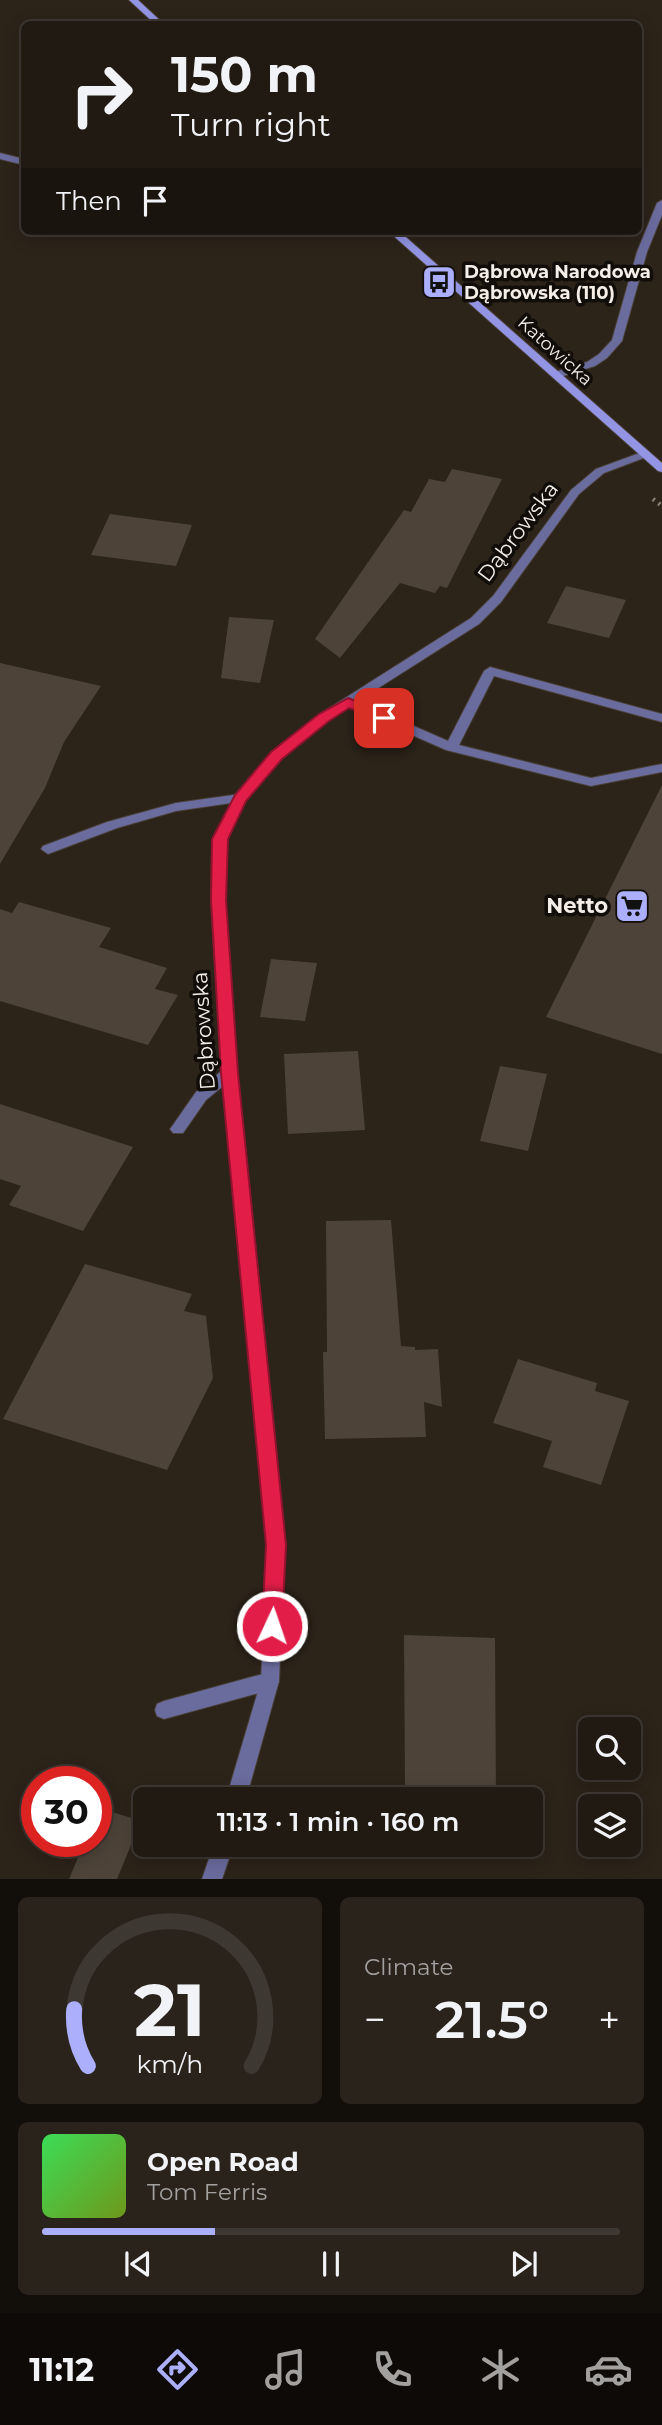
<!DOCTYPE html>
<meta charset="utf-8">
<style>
:root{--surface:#211a13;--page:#29231c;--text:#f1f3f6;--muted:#a2a1a0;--line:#3e3833;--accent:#acaffb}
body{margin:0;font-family:Montserrat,sans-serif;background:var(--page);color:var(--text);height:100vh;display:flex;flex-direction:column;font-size:26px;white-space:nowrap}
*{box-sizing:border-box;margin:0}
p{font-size:23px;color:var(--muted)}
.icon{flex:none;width:38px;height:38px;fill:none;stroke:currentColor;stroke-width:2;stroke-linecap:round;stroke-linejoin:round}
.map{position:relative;height:1879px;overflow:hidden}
.side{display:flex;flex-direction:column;gap:18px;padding:18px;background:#120e0a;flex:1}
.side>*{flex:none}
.banner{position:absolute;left:21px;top:21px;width:621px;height:214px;border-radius:10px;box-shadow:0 4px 18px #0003,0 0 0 2px var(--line);background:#211a13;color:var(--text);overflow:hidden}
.tools{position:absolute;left:578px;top:1717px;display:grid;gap:14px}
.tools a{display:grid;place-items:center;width:63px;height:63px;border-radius:10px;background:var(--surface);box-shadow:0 4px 18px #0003,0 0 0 2px var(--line);font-size:35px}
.speed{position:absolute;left:21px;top:1766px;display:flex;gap:14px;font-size:35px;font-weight:700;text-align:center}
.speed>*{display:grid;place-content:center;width:91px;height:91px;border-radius:50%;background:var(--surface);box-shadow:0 4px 18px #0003,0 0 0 2px var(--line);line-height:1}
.speed .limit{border:10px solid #d22;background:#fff;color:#111}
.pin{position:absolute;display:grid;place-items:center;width:60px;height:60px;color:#fff;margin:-30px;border-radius:14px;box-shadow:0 4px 10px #0006}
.me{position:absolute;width:77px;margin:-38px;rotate:3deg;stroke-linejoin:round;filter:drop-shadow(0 0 5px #0008)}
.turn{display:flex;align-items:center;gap:24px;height:147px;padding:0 35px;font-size:32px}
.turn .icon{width:91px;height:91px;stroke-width:2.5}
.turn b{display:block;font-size:49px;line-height:60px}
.then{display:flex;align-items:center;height:66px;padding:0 35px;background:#0003;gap:14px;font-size:26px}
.big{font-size:52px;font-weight:600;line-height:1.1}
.side .tile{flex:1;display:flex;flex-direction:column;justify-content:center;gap:10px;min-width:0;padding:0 24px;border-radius:10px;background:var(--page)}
.side .dial{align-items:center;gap:0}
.dial svg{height:182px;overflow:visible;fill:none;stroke:var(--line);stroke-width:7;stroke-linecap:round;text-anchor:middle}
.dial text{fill:var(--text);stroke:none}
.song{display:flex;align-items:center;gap:21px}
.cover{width:84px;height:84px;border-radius:10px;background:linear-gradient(135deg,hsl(130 70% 55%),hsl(80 70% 35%))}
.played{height:7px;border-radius:4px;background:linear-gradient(90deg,var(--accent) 30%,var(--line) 30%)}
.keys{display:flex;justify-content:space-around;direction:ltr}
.heat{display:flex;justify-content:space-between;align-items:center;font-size:38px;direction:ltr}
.side .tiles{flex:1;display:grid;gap:18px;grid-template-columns:1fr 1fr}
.tile:last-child{grid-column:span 2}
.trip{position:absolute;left:133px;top:1787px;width:410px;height:70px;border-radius:10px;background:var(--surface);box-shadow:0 4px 18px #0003,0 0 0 2px var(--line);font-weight:600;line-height:70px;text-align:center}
.menu{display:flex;height:112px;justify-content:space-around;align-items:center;background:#0d0a08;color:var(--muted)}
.menu .icon{width:49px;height:49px}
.menu .selected{color:var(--accent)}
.menu b{font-size:32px;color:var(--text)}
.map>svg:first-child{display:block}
.building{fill:#4d4339}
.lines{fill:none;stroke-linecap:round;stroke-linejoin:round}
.lane-casing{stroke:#483f36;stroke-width:2}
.street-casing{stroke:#483f36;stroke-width:2}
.secondary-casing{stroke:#483f36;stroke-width:2}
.path{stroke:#898179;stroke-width:4.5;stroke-dasharray:2 5;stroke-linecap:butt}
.lane{fill:#6b6c9e;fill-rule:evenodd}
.street{fill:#6b6c9e;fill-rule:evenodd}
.secondary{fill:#9394e4;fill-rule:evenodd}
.route{fill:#e11d48;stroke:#92132f;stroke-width:2}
.labels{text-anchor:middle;stroke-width:7;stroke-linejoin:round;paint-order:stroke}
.far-poi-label{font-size:18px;font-weight:bold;fill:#f4eee7;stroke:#110d09;text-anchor:start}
.far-street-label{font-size:18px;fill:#f4eee7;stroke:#110d09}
.street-label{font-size:21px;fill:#f4eee7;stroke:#110d09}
.poi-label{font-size:21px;font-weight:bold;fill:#f4eee7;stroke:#110d09;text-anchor:end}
</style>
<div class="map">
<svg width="662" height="1879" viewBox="0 0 662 1879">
<rect width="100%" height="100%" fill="#2c2319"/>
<!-- building -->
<path class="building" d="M452,469L502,479L447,588L440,586L435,593L400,583L340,658L315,639L404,510L411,512L429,479L445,482Z
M110,514L192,525L176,566L91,555Z
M566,586L626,600L609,638L547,623Z
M229,617L274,620L260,683L221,678Z
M0,663L101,686L64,742L45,788L0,864Z
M662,785V1054L546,1017Z
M19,902L111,928L99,947L167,968L155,989L178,995L148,1045L0,1001V909L12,913Z
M271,959L317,963L305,1021L260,1017Z
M358,1051L365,1130L288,1134L284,1054Z
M500,1066L547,1074L528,1151L480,1141Z
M0,1104L133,1147L83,1231L9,1205L21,1186L0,1179Z
M391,1220L401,1346L415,1347V1350L438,1349L442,1407L424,1402L426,1437L325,1439L323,1352H327L326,1221Z
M85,1264L192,1294L184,1311L206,1316L213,1378L167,1470L3,1419Z
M518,1359L597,1383L595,1391L629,1401L601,1485L543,1467L552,1441L493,1423Z
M404,1635L495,1638L496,1799L405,1789Z
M99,1808L141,1821L117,1879H69L85,1841H96V1815Z"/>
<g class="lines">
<!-- lane casing -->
<g class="lane-casing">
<path id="lane" d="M490,667L662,714V722L494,676L459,745L591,778L662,764V772L591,786L446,750L344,705L342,702L348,698L352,699L448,741L484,671Z
M240,794L245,795L247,798L245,801L176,811L117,828L48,854L41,849L43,846L107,822L176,803Z
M229,1067L234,1069L236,1073L234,1077L206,1100L183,1133H173L170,1129L173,1125L196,1092L224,1069Z
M270,1672L277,1675L279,1681L277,1687L270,1690L164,1719L157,1716L155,1710L157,1704L164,1701Z"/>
</g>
<!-- street casing -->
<g class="street-casing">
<path id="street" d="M0,153L24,159V165L0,159Z
M662,200V215L647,252L622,341L607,358L595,366L560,377H552V373L587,362L599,354L612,340L637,252L657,203Z
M342,231H366C361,236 347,236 342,231Z
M645,451L649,452V456L604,473L579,494L501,602L479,624L328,720L282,758L246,800L227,839L225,900L236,1073L285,1544L279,1681L246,1799H226L261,1681L267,1544L222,1073L211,900L213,839L235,795L272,752L320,714L471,618L493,596L571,490L596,469Z
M214,1844H234L222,1879H202Z"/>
</g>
<!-- secondary casing -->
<g class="secondary-casing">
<path id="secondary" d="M129,0H138L164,24H155Z
M388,231H399L662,463V472L658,471Z"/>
</g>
<!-- path -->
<path class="path" d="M653,499L662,506"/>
<!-- lane -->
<use href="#lane" class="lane"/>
<!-- street -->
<use href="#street" class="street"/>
<!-- secondary -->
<use href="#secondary" class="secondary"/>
</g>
<!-- route -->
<path class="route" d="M348,698L390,714L392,718L384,722L349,708L329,721L282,759L246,801L228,839L226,900L238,1073L286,1545L282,1626L279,1633L272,1636L265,1633L262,1626L266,1545L221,1073L211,900L212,839L235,795L271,752L319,714Z"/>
<!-- icons -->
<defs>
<g id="bus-square" transform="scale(1.75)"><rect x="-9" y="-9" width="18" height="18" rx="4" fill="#acaffb" stroke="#110d09"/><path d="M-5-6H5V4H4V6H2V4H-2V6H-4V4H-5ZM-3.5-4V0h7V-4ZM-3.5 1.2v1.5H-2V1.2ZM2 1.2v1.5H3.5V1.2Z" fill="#111"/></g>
<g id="supermarket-square" transform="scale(1.75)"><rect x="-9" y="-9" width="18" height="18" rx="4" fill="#acaffb" stroke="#110d09"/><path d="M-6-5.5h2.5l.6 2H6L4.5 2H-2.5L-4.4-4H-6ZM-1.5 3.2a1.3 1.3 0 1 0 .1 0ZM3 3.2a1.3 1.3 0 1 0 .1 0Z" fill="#111"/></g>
</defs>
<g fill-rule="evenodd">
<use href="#bus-square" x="439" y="282"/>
<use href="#supermarket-square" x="632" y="906"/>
</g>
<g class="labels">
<!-- far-poi labels -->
<g class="far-poi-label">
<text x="464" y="278">Dąbrowa Narodowa<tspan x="464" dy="21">Dąbrowska (110)</tspan></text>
</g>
<!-- far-street labels -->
<g class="far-street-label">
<text transform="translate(555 351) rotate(42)" y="6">Katowicka</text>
</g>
<!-- street labels -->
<g class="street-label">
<text transform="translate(518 532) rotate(-53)" y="7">Dąbrowska</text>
<text transform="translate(204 1031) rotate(-94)" y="7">Dąbrowska</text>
</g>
<!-- poi labels -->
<g class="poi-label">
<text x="608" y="913">Netto</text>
</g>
</g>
</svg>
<div class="tools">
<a><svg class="icon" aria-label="search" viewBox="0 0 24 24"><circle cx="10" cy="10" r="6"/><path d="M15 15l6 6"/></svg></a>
<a><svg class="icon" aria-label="layers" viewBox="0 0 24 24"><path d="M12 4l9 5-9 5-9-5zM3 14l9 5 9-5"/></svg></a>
</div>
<div class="speed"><div class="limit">30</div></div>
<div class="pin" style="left:384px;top:718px;background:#d93025"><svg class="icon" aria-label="arrive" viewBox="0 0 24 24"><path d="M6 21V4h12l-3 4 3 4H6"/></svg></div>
<svg class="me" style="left:272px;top:1626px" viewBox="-20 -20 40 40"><circle r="17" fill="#e11d48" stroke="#fff" stroke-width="3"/><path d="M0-11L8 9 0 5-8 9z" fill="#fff"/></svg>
<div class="trip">11:13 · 1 min · 160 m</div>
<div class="banner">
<div class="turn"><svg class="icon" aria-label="right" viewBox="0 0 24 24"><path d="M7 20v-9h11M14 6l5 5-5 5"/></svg><div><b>150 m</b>Turn right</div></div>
<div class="then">Then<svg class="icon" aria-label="arrive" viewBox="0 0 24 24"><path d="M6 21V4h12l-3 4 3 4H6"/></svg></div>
</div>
</div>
<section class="side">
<div class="tiles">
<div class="tile dial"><svg viewBox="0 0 100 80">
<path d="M14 69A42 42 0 1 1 86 69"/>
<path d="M14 69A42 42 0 0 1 8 44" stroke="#acaffb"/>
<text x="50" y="56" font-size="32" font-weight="700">21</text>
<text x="50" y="72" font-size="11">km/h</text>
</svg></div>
<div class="tile"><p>Climate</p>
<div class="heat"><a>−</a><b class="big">21.5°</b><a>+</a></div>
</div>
<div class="tile">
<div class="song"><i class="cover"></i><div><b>Open Road</b><p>Tom Ferris</p></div></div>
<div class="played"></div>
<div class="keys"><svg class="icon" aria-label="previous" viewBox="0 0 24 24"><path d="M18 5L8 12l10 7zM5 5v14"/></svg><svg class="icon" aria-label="pause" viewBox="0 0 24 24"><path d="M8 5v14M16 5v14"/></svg><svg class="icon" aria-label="next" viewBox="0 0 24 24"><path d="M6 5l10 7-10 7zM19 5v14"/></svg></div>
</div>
</div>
</section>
<nav class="menu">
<b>11:12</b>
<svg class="icon selected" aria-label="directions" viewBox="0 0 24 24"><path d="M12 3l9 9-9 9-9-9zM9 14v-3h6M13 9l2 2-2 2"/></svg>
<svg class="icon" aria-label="music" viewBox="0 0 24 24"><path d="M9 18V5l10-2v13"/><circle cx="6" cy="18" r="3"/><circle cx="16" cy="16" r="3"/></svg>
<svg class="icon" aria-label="phone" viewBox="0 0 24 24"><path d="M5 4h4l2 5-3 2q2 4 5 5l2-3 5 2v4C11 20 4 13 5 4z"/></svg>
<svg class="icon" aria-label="climate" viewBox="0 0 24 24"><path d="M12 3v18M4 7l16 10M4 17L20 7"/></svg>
<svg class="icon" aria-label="car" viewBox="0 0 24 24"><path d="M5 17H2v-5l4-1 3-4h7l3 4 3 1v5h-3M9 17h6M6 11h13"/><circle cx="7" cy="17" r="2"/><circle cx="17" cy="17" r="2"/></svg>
</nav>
